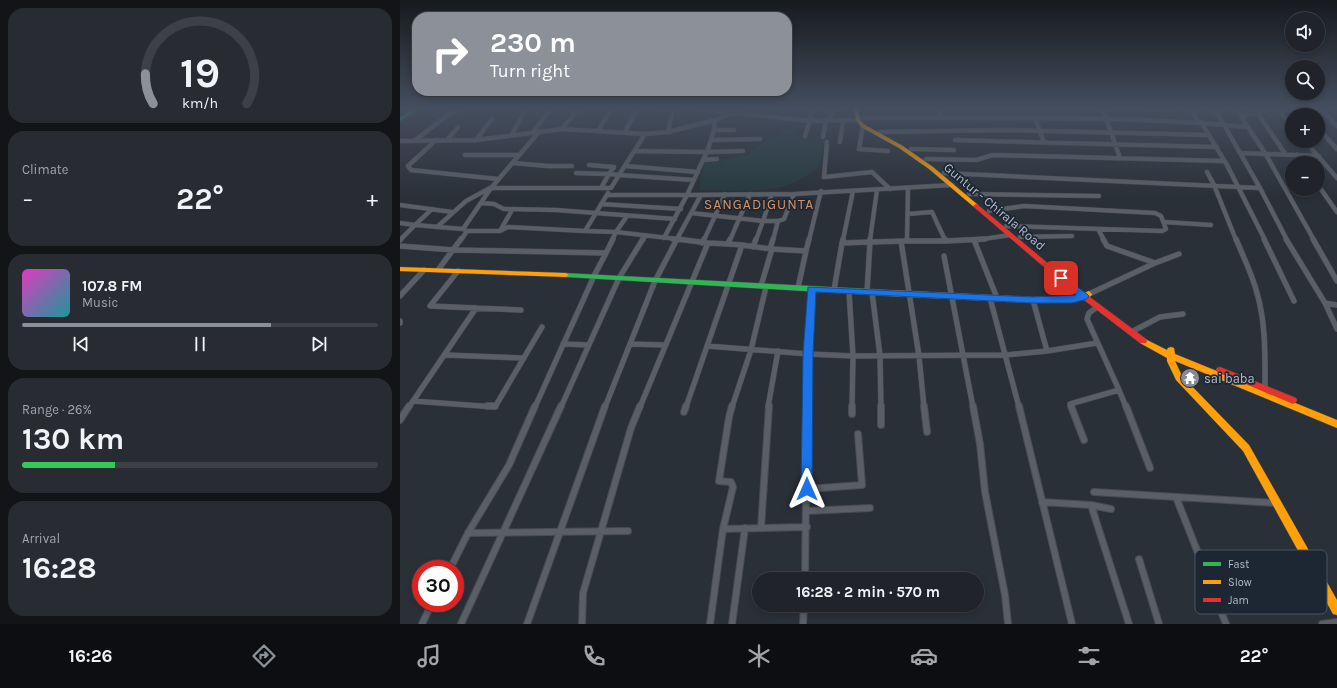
<!DOCTYPE html>
<meta charset="utf-8">
<style>
:root{--surface:#20242a;--page:#282c32;--text:#f1f3f6;--muted:#a2a4a8;--line:#3d4147;--accent:#8c9099}
body{margin:0;font-family:Karla,sans-serif;background:var(--page);color:var(--text);height:100vh;display:flex;flex-direction:column;font-size:15px;white-space:nowrap}
*{box-sizing:border-box;margin:0}
p{font-size:13px;color:var(--muted)}
.icon{flex:none;width:22px;height:22px;fill:none;stroke:currentColor;stroke-width:2;stroke-linecap:round;stroke-linejoin:round}
.map{position:relative;flex:1;overflow:hidden}
.drawer{display:flex;flex-direction:column;gap:8px;padding:8px;background:#121417;width:400px}
.drawer>*{flex:none}
.guide{position:absolute;left:12px;top:12px;width:380px;height:84px;border-radius:16px;box-shadow:0 2px 6px #0003,0 0 0 1px var(--line);background:#8c9099;color:#fff;overflow:hidden}
.controls{position:absolute;left:885px;top:12px;display:grid;gap:8px}
.controls a{display:grid;place-items:center;width:40px;height:40px;border-radius:50%;background:var(--surface);box-shadow:0 2px 6px #0003,0 0 0 1px var(--line);font-size:20px}
.speed{position:absolute;left:12px;top:560px;display:flex;gap:8px;font-size:20px;font-weight:700;text-align:center}
.speed>*{display:grid;place-content:center;width:52px;height:52px;border-radius:50%;background:var(--surface);box-shadow:0 2px 6px #0003,0 0 0 1px var(--line);line-height:1}
.speed .limit{border:6px solid #d22;background:#fff;color:#111}
.pin{position:absolute;display:grid;place-items:center;width:34px;height:34px;color:#fff;margin:-17px;border-radius:8px;box-shadow:0 2px 6px #0006}
.me{position:absolute;width:44px;margin:-22px;rotate:0deg;stroke-linejoin:round;filter:drop-shadow(0 0 3px #0008)}
.turn{display:flex;align-items:center;gap:14px;height:84px;padding:0 12px;font-size:18px}
.turn .icon{width:52px;height:52px;stroke-width:2.5}
.turn b{display:block;font-size:28px;line-height:34px}
.big{font-size:30px;font-weight:700;line-height:1.1}
.drawer .card{flex:1;display:flex;flex-direction:column;justify-content:center;gap:6px;min-width:0;padding:0 14px;border-radius:16px;background:var(--page)}
.drawer .dial{align-items:center;gap:0}
.dial svg{height:104px;overflow:visible;fill:none;stroke:var(--line);stroke-width:7;stroke-linecap:round;text-anchor:middle}
.dial text{fill:var(--text);stroke:none}
.song{display:flex;align-items:center;gap:12px}
.cover{width:48px;height:48px;border-radius:6px;background:linear-gradient(135deg,hsl(310 70% 55%),hsl(180 70% 35%))}
.played{height:4px;border-radius:2px;background:linear-gradient(90deg,var(--accent) 70%,var(--line) 70%)}
.keys{display:flex;justify-content:space-around;direction:ltr}
.heat{display:flex;justify-content:space-between;align-items:center;font-size:22px;direction:ltr}
.charge{height:6px;border-radius:3px;background:linear-gradient(90deg,#34c759 26%,var(--line) 0)}
.trip{position:absolute;left:352px;top:572px;width:232px;height:40px;border-radius:20px;background:var(--surface);box-shadow:0 2px 6px #0003,0 0 0 1px var(--line);font-weight:700;line-height:40px;text-align:center}
.dock{display:flex;height:64px;justify-content:space-around;align-items:center;background:#0d0e11;color:var(--muted)}
.dock .icon{width:28px;height:28px}
.dock .current{color:var(--accent)}
.dock b{font-size:18px;color:var(--text)}
main{display:flex;flex:1;min-height:0}
.map>svg:first-child{display:block}
.green{fill:#273a3e}
.lines{fill:none;stroke-linecap:round;stroke-linejoin:round}
.street-far2-casing{stroke:#484c53;stroke-width:5}
.street-far1-casing{stroke:#484c53;stroke-width:6}
.street-casing{stroke:#484c53;stroke-width:8}
.fast-casing{stroke:#484c53;stroke-width:1}
.slow-casing{stroke:#484c53;stroke-width:1}
.jam-casing{stroke:#484c53;stroke-width:1}
.street-far2{stroke:#5a5e66;stroke-width:4}
.street-far1{stroke:#5a5e66;stroke-width:5}
.street{stroke:#5a5e66;stroke-width:6}
.fast{fill:#30b455;fill-rule:evenodd}
.slow{fill:#ff9f0a;fill-rule:evenodd}
.jam{fill:#e5322d;fill-rule:evenodd}
.route{fill:#1a73e8;stroke:#114b97}
.labels{text-anchor:middle;stroke-width:3.5;stroke-linejoin:round;paint-order:stroke}
.street-label{font-size:13px;fill:#b4bcc9;stroke:#1d2633}
.poi-label{font-size:13px;fill:#b4bcc9;stroke:#1d2633;text-anchor:start}
.neighbourhood-label{font-size:14px;letter-spacing:1px;fill:#d59563;stroke:#1d2633}
.key{fill:#1d2633;stroke:#4a5360;stroke-width:1}
.key-label{font-size:11px;fill:#b4bcc9}
</style>
<main>
<section class="drawer">
<div class="card dial"><svg viewBox="0 0 100 80">
<path d="M14 69A42 42 0 1 1 86 69"/>
<path d="M14 69A42 42 0 0 1 8 46" stroke="#8c9099"/>
<text x="50" y="56" font-size="32" font-weight="700">19</text>
<text x="50" y="72" font-size="11">km/h</text>
</svg></div>
<div class="card"><p>Climate</p>
<div class="heat"><a>−</a><b class="big">22°</b><a>+</a></div>
</div>
<div class="card">
<div class="song"><i class="cover"></i><div><b>107.8 FM</b><p>Music</p></div></div>
<div class="played"></div>
<div class="keys"><svg class="icon" aria-label="previous" viewBox="0 0 24 24"><path d="M18 5L8 12l10 7zM5 5v14"/></svg><svg class="icon" aria-label="pause" viewBox="0 0 24 24"><path d="M8 5v14M16 5v14"/></svg><svg class="icon" aria-label="next" viewBox="0 0 24 24"><path d="M6 5l10 7-10 7zM19 5v14"/></svg></div>
</div>
<div class="card"><p>Range · 26%</p><b class="big">130 km</b><div class="charge"></div></div>
<div class="card"><p>Arrival</p><b class="big">16:28</b></div>
</section>
<div class="map">
<svg width="937" height="624" viewBox="0 0 937 624">
<rect width="100%" height="100%" fill="#2a3038"/>
<!-- green -->
<path class="green" d="M390,128L399,132V136L410,138L418,136C426,145 421,156 419,167C408,175 394,184 381,187C355,193 327,190 300,190V181L305,163L321,161L350,154V151C362,142 376,134 390,128Z"/>
<g class="lines">
<!-- street-far2 casing -->
<g class="street-far2-casing">
<path id="street-far2" d="M259,109L273,110
M301,109L410,121L458,120
M540,109L541,117
M703,109L720,158
M746,109L771,110
M792,109L798,122
M815,109L860,188L887,240
M836,109L865,153L914,240
M855,109L886,155
M878,109L892,126
M902,109L907,115
M921,109L937,126
M841,116L873,109
M458,118C587,119 718,114 847,127
M635,118L644,142
M315,120L314,130H334
M429,121L433,109
M801,122L827,165L865,240
M463,126L459,149L488,151
M918,128L937,149
M162,129L178,109
M314,130L311,140L360,139
M198,131L211,109
M133,132L151,109
M139,132L91,188H201
M225,132L237,109
M268,132L273,109
M480,132L603,130L809,135
M112,134L126,109
M405,136L410,121L411,109
M423,137L426,121
M36,140L8,166L11,170L98,179
M47,140L58,127
M76,140L92,119
M311,140L307,152L343,151
M555,140L817,147
M0,141L76,140L162,129L245,134L268,132L315,120L342,109
M14,141L48,115L61,109
M905,141L937,178
M427,142L424,177L472,172L490,189
M440,142L443,121
M511,149L554,150
M235,151L307,152L303,160L317,159
M841,153L919,156
M65,155H119
M897,155L903,163
M526,159L576,160L593,155L825,161
M303,160L287,195L394,194L552,185
M113,163L148,166H172
M225,166L298,172
M807,172L814,185L836,240
M176,173L209,174L214,167L189,165
M544,173L860,188
M209,174L219,175L211,188H201Z
M219,175L294,180
M219,175L245,134
M918,185L937,212
M91,188L63,229L67,231H100L108,227L185,231
M208,193L185,231L216,232L227,216
M569,194L699,196
M207,195H287L264,238
M81,203L94,204L104,209L156,210L275,219
M201,204L281,209
M0,205L52,212
M589,211L624,206L755,213L761,216L766,229L762,231L606,226
M291,213L363,221L372,194
M508,214L532,212L545,240
M764,222L811,225
M0,223L15,225L32,209
M37,227L66,201L90,188
M698,229L704,240
M100,231L112,210
M620,237L672,236
M0,240L15,225L63,229
M61,240L67,231
M212,240L216,232L277,239L301,195
M243,240L245,236
M277,240H281
M304,240L325,194
M330,240L350,194
M356,240L363,221H378L384,219L394,194
M373,240L378,221
M409,240L421,191
M443,240L453,191
M470,240L477,190
M507,240L508,188
M577,240L610,235"/>
</g>
<!-- street-far1 casing -->
<g class="street-far1-casing">
<path id="street-far1" d="M273,239H277
M443,239L442,243L470,242V239
M545,239L546,241L585,239
M703,239L707,246L755,263
M836,239C843,256 852,274 857,293C866,324 865,356 865,388
M864,239L894,301
M886,239L925,303L937,329
M913,239L937,281
M0,240L1,239
M574,240L597,298
M501,241L519,356L524,407
M507,241H546
M302,243L304,239
M308,243L328,244L330,239
M342,245L372,249L361,286
M0,246L54,250L206,253L213,239
M353,247L356,239
M370,249L373,239
M372,249L406,251L398,288
M406,251L409,239
M544,256L573,407
M38,270L61,239
M58,271L30,306L121,310
M434,290L442,243
M449,291L453,356L452,407
M467,292L470,242L507,241V239
M472,292L480,356L481,407
M689,294L755,263L779,254
M0,296L24,270
M590,298L619,407
M633,300L647,351
M925,303L937,305
M0,321V323
M735,330L760,317L783,314
M163,344L189,345
M230,344L265,345
M307,346L408,354L411,289
M45,355L124,358
M719,390L726,407
M13,401L95,407L142,327
M9,407L76,308
M135,407L194,276L206,253
M161,407L219,278L243,239
M205,407L255,281L277,239L308,243L240,407
M286,407L342,245L328,244
M332,407L351,350L366,287
M368,407L378,351
M407,407L408,354L453,356L606,355L647,351L697,343
M671,407L670,404L719,390L687,319L689,313L697,307"/>
</g>
<!-- street casing -->
<g class="street-casing">
<path id="street" d="M87,406H95
M481,406V425
M524,406L527,432
M573,406L580,444L585,492L605,595L608,624
M619,406L672,624
M671,406L684,440
M726,406L750,468
M284,412L286,406
M452,414V406
M0,420L9,406
M407,489L462,485L458,434
M694,492L877,503
M776,497L826,624
M642,502L691,505L729,624
M691,505L711,509
M406,511L470,508
M361,528L369,406
M323,529L407,527
M68,533L228,531
M739,559L759,624
M50,569L68,533L109,465L135,406
M405,579L407,406
M22,624L32,603
M61,624L161,406
M127,624L205,406
M182,624L183,593L231,428L240,406
M310,624L323,529L333,487L331,482L319,481L329,417L332,406
M332,624L345,528
M403,624L404,605
M922,624L937,622"/>
</g>
<!-- fast casing -->
<g class="fast-casing">
<path id="fast" d="M13,109H19L0,121V118Z
M164,273L488,290L491,293L488,296L166,277L163,275Z"/>
</g>
<!-- slow casing -->
<g class="slow-casing">
<path id="slow" d="M454,109H458L460,120L465,125L503,146L533,167L578,205V207H574L529,169L499,148L461,127L456,120Z
M0,267L166,273L169,275L166,277L0,271Z
M488,290L633,297L676,296L689,291L692,294L691,296L676,302L633,303L488,296L485,293Z
M743,338L767,350L768,348L771,347L774,348L775,354L937,420V428L775,361L782,376L849,445L937,600V615L933,614L843,451L776,380L767,361V358L740,343L739,341L740,339Z"/>
</g>
<!-- jam casing -->
<g class="jam-casing">
<path id="jam" d="M576,204L578,205L675,286L746,339L747,341L746,343H740L671,290L574,207L573,206Z
M820,367L896,398L897,400L896,402L893,404L817,372L816,370L817,368Z"/>
</g>
<!-- street-far2 -->
<use href="#street-far2" class="street-far2"/>
<!-- street-far1 -->
<use href="#street-far1" class="street-far1"/>
<!-- street -->
<use href="#street" class="street"/>
<!-- fast -->
<use href="#fast" class="fast"/>
<!-- slow -->
<use href="#slow" class="slow"/>
<!-- jam -->
<use href="#jam" class="jam"/>
</g>
<!-- sky -->
<linearGradient id="sky" x2="0" y2="1"><stop stop-color="#171a1f"/><stop offset="0.55" stop-color="#444e5e"/><stop offset="1" stop-color="#444e5e" stop-opacity="0"/></linearGradient>
<rect width="937" height="197" fill="url(#sky)"/>
<!-- route -->
<path class="route" d="M661,275L687,294L689,296L687,299L672,303H633L416,292L413,354L412,489L411,493L407,495L402,493L401,489L403,354L408,287L633,297L676,295L658,280L657,278L658,276Z"/>
<!-- icons -->
<defs>
<g id="temple-disc" transform="scale(1)"><circle r="9.5" fill="#848b96" stroke="#1d2633"/><path d="M0-6L5-2H3V0L6.5 2.5H4V6H1.5V3h-3V6H-4V2.5H-6.5L-3 0V-2H-5Z" fill="#fff"/></g>
</defs>
<g fill-rule="evenodd">
<use href="#temple-disc" x="790" y="378"/>
</g>
<g class="labels">
<!-- street labels -->
<g class="street-label">
<text transform="translate(595 206) rotate(40)" y="5">Guntur - Chirala Road</text>
</g>
<!-- poi labels -->
<g class="poi-label">
<text x="804" y="383">sai baba</text>
</g>
<!-- neighbourhood labels -->
<g class="neighbourhood-label">
<text x="359" y="209">SANGADIGUNTA</text>
</g>
</g>
<!-- legend -->
<rect x="795" y="550" width="132" height="64" rx="6" class="key"/>
<rect x="803" y="562" width="18" height="4" fill="#30b455"/>
<rect x="803" y="580" width="18" height="4" fill="#ff9f0a"/>
<rect x="803" y="598" width="18" height="4" fill="#e5322d"/>
<g class="key-label">
<text x="828" y="568">Fast</text>
<text x="828" y="586">Slow</text>
<text x="828" y="604">Jam</text>
</g>
</svg>
<div class="controls">
<a><svg class="icon" aria-label="sound" viewBox="0 0 24 24"><path d="M4 9h4l5-4v14l-5-4H4zM17 9q2 3 0 6"/></svg></a>
<a><svg class="icon" aria-label="search" viewBox="0 0 24 24"><circle cx="10" cy="10" r="6"/><path d="M15 15l6 6"/></svg></a>
<a>+</a>
<a>−</a>
</div>
<div class="speed"><div class="limit">30</div></div>
<div class="pin" style="left:661px;top:278px;background:#d93025"><svg class="icon" aria-label="arrive" viewBox="0 0 24 24"><path d="M6 21V4h12l-3 4 3 4H6"/></svg></div>
<svg class="me" style="left:407px;top:489px" viewBox="-20 -20 40 40"><path d="M0-17L14 15 0 8-14 15z" fill="#1a73e8" stroke="#fff" stroke-width="4"/></svg>
<div class="trip">16:28 · 2 min · 570 m</div>
<div class="guide">
<div class="turn"><svg class="icon" aria-label="right" viewBox="0 0 24 24"><path d="M7 20v-9h11M14 6l5 5-5 5"/></svg><div><b>230 m</b>Turn right</div></div>
</div>
</div>
</main>
<nav class="dock">
<b>16:26</b>
<svg class="icon current" aria-label="directions" viewBox="0 0 24 24"><path d="M12 3l9 9-9 9-9-9zM9 14v-3h6M13 9l2 2-2 2"/></svg>
<svg class="icon" aria-label="music" viewBox="0 0 24 24"><path d="M9 18V5l10-2v13"/><circle cx="6" cy="18" r="3"/><circle cx="16" cy="16" r="3"/></svg>
<svg class="icon" aria-label="phone" viewBox="0 0 24 24"><path d="M5 4h4l2 5-3 2q2 4 5 5l2-3 5 2v4C11 20 4 13 5 4z"/></svg>
<svg class="icon" aria-label="climate" viewBox="0 0 24 24"><path d="M12 3v18M4 7l16 10M4 17L20 7"/></svg>
<svg class="icon" aria-label="car" viewBox="0 0 24 24"><path d="M5 17H2v-5l4-1 3-4h7l3 4 3 1v5h-3M9 17h6M6 11h13"/><circle cx="7" cy="17" r="2"/><circle cx="17" cy="17" r="2"/></svg>
<svg class="icon" aria-label="filters" viewBox="0 0 24 24"><path d="M4 7h16M4 17h16"/><circle cx="9" cy="7" r="2"/><circle cx="15" cy="17" r="2"/></svg>
<b>22°</b>
</nav>
